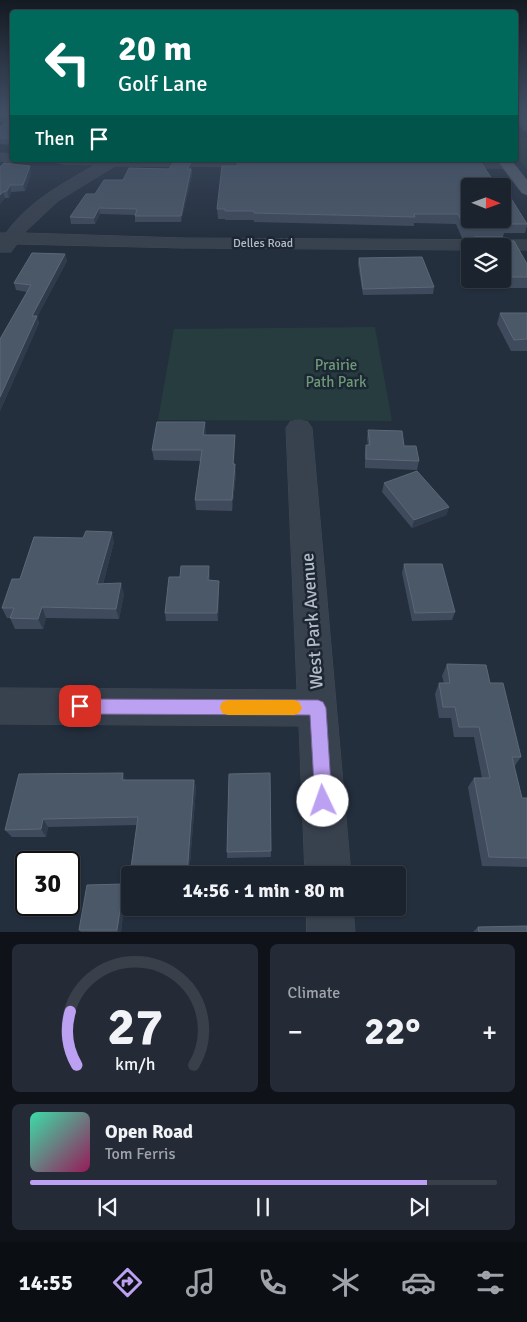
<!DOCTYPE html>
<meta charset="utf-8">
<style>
:root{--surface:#1b232e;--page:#242b36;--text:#f1f3f6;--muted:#a0a4aa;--line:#39404a;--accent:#bca0f2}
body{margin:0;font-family:Signika,sans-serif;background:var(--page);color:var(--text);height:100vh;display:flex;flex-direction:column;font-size:19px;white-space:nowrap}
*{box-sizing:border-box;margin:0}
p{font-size:16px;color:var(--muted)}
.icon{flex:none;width:28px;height:28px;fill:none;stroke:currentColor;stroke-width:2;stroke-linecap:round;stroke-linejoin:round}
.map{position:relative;height:932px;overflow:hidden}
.sheet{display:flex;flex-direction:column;gap:12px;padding:12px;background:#0f1319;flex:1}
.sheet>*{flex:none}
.top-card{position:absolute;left:10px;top:10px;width:508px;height:152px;border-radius:5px;box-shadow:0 1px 4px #0004,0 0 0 1px var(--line);background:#00695c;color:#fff;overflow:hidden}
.needle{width:32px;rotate:91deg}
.fabs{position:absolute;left:461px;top:178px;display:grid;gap:10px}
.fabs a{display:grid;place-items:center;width:50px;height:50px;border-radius:5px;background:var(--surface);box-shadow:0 1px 4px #0004,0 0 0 1px var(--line);font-size:25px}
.speed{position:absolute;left:15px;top:851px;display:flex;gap:10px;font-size:25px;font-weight:700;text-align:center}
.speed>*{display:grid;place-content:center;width:65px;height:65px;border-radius:50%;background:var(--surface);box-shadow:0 1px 4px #0004,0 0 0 1px var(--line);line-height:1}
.speed .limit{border:2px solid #111;border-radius:8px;background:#fff;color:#111}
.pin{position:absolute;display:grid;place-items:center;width:42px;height:42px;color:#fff;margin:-21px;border-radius:10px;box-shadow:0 2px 8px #0006}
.me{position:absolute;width:55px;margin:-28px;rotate:357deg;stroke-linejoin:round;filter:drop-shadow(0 0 4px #0008)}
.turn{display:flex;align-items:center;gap:18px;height:105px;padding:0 25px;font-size:22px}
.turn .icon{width:65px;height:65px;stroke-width:2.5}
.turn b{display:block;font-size:35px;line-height:42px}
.then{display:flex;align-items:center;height:48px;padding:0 25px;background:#0003;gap:10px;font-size:19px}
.big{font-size:38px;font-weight:700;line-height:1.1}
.sheet .card{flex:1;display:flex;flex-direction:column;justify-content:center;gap:8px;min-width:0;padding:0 18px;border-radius:8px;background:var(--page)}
.sheet .dial{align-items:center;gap:0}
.dial svg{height:130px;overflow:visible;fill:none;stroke:var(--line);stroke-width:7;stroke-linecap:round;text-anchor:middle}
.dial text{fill:var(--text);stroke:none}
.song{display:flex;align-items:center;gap:15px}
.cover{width:60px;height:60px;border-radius:8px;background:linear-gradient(135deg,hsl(160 70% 55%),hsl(330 70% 35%))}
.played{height:5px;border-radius:2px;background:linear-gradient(90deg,var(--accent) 85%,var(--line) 85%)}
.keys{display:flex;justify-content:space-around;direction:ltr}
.heat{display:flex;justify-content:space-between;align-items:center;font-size:28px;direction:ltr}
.sheet .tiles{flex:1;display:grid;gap:12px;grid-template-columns:1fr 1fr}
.card:last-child{grid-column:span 2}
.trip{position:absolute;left:121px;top:866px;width:285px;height:50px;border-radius:5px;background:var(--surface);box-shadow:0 1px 4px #0004,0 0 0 1px var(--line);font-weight:700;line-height:50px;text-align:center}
.dock{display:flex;height:80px;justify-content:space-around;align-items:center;background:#0b0e12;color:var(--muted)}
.dock .icon{width:35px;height:35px}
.dock .current{color:var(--accent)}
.dock b{font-size:22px;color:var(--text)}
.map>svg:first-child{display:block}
.green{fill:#263c3f}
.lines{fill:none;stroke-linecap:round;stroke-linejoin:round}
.minor-casing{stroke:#414a57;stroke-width:1}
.major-casing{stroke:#414a57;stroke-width:1}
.minor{fill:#38414e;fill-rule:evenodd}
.major{fill:#56606e;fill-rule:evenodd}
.wall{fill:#3f4b5c}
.shaded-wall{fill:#2f3b4b}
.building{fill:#4b5868;stroke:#5c6777;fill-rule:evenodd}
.route{fill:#bca0f2;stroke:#7a689d}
.slow{fill:#f59e0b}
.labels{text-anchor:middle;stroke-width:5;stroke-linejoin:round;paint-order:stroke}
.far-street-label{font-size:12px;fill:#b4bcc9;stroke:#1d2633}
.park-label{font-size:15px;fill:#6b9a76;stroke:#1d2633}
.near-street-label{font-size:18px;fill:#b4bcc9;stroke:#1d2633}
</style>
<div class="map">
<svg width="527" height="932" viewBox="0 0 527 932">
<rect width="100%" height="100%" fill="#242f3e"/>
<!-- green -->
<path class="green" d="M515,137H527V170L515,155Z
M375,327L392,421L158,420L174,329Z"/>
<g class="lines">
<!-- minor casing -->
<g class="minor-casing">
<path id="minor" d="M0,153L12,154V160H18L12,162L0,161Z
M56,160H281L283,163L281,166L276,167L115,166L58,201L24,233L183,238L527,240V250H502V246H470V250L183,248L17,244L11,252H0V233H6C28,202 63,183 95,165L63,164L58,163Z
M443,160H508L514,164L512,167L507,168H444L439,167L437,164Z
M299,420L308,422L312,428L351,875H305L299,726L0,724V688L297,690L286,428L290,422Z
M307,908H353L355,932H307Z"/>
</g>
<!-- major casing -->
<g class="major-casing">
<path id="major" d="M497,160H511L527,180V195L522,193Z"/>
</g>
<!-- minor -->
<use href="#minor" class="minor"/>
<!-- major -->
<use href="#major" class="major"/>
</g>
<!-- wall -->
<path class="wall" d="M0,110H12V145L0,144V127L7,122H0Z
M515,110H527V131H524L515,121Z
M191,163L192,175L181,222H135V215L100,214L95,224H71L70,217L95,194L123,180L169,169Z
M0,167L31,173L25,191L11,192L9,198H5L0,204Z
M492,179L527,223V226L525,233H504L503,237L505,241L527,264V288H485L481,279H502V246H470V255L469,252L471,241H474V238H462L456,224L414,223V226L254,222V220H225V219H218L217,209Z
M65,254L67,261L37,317L39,323L0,411V339L27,292L16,290L14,283Z
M359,258L434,287L433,294L363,295L358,264Z
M500,313H527V351H511L497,324Z
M368,430L404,446L419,461L417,470L365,468V453L366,445H368L367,439Z
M206,433V435H235L234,464L236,474L232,511L196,510L195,500L201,461L154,460L152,450Z
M384,483L449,507L446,515L412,528L382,492Z
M114,542L103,584L124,594L119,619L46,618L43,629H15L10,618H7L2,608L20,579Z
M404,564L455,612L452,620L412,621L402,573Z
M210,574L209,580L219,581V589L218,621H166L165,613L180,577Z
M447,664L490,683L521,757L514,767L522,798H527V867L482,866L468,787L474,778H482L474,737H454L451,718H439L435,694L439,683H444L442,676Z
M270,773L271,857L227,858V852Z
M125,780H194L196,788L189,875H130L137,825L48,827L46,837H12L5,830Z
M124,884L126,889L121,932H81L79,930Z
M478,927L527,932H473Z"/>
<!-- shaded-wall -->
<path class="shaded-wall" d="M191,163V168L188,175L187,169Z
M30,166L31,173L25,191L23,185Z
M191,169L192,175L181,222V216Z
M10,185L11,192L9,198L7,191Z
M3,192L5,198L0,204V195Z
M99,208L100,214L95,224L94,218Z
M65,254L67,261L37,317L39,323L0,411V397L32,316Z
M205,422L206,433L204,445L203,435Z
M235,435V445L233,474V464Z
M235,464L236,474L232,511V500Z
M449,507L446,515L412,528L414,520Z
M112,532L114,542L100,594L97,584Z
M209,566L210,574L209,589L208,580Z
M219,581V589L218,621L217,613Z
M121,583L124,594L119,619L116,609Z
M42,607L46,618L43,629L38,619Z
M123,773L126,782L122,780Z
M194,780L196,788L189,875H187Z
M43,819L48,827L46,837L41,829Z
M124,884L126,889L121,932H119L117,930Z"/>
<!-- building -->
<path class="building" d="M0,110H12V116H0V114L2,112H0Z
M515,110H527V126H525L515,115Z
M12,118V139L0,138V127Z
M238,160L480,161L492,179H499L527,224H502L505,228H465L458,214H414L415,217L254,213V211H225V209H217L222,166H237ZM470,186H502V219H470Z
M4,163L30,166L23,185H10L7,191L3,192L0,195V167Z
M173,163H191L187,169H191L181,216H135L137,209L99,208L94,218L70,217L86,194H95L104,180H123L129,168L169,169Z
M474,237H503L505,241H514L527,264V277H502V246H473L471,241H474Z
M32,253L65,254L32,316H37L0,397V339L31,285L14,283Z
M422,257L434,287L363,289L359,258Z
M500,313H527V339L514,340Z
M157,422H205L203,435H235L233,464H235L232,500H195L202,450H152Z
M368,430L402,431L404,446H416L419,461L366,459V445H370Z
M417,471L449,507L414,520L384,483Z
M86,531L112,532L97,584L121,583L116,609L42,607L38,619L10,618L14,608H2L12,579H20L34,537L83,538Z
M404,564H442L455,612L415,613Z
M181,566H209L208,580L219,581L217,613H165L169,577H180Z
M447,664L486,665L490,683H503L521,757H512L522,798H527V858L489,857L474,778H490L479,727H459L455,707H443L439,683H450Z
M123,773L122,780H194L187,875H130L138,817L43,819L41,829L5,830L19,774Z
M270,773L271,851L227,852L229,774Z
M130,876V891H128Z
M124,884L117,930H79L87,885Z
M527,926V932H479L478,927Z"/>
<!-- sky -->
<linearGradient id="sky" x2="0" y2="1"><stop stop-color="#141a22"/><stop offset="0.46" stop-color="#3f4d63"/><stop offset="1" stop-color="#3f4d63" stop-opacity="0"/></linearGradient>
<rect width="527" height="240" fill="url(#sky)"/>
<!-- route -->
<path class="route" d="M80,699L318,700L323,702L326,708L332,801L330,807L323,809L317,807L315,801L310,715L80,714L74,712L72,706L74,701Z"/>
<!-- slow -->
<path class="slow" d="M228,700H294L299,702L302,708L299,713L294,715H228L222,713L220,707L222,702Z"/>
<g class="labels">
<!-- far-street labels -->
<g class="far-street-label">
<text x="263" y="247">Delles Road</text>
</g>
<!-- park labels -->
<g class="park-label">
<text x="336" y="370">Prairie<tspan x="336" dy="17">Path Park</tspan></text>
</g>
<!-- near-street labels -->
<g class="near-street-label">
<text transform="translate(312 621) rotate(-94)" y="6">West Park Avenue</text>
</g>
</g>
</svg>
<div class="fabs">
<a><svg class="needle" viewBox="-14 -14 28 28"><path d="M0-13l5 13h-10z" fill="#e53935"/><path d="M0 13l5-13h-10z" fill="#a0a4aa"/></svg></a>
<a><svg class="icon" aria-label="layers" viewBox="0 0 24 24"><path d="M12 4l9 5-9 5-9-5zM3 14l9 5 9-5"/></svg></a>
</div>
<div class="speed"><div class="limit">30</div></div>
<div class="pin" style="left:80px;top:706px;background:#d93025"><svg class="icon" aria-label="arrive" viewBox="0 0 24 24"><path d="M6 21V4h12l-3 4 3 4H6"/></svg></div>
<svg class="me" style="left:323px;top:801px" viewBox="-20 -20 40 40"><circle r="19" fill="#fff"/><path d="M0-13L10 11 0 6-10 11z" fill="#bca0f2"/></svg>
<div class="trip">14:56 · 1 min · 80 m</div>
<div class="top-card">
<div class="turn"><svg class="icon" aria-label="left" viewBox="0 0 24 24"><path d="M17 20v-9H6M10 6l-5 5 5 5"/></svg><div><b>20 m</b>Golf Lane</div></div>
<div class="then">Then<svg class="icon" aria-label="arrive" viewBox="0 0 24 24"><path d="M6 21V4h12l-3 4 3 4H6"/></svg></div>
</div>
</div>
<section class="sheet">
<div class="tiles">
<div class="card dial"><svg viewBox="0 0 100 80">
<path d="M14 69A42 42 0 1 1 86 69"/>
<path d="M14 69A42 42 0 0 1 10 36" stroke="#bca0f2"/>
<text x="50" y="56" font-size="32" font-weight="700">27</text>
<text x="50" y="72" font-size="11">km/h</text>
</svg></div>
<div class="card"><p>Climate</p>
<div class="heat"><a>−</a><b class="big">22°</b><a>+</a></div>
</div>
<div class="card">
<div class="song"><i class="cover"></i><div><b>Open Road</b><p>Tom Ferris</p></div></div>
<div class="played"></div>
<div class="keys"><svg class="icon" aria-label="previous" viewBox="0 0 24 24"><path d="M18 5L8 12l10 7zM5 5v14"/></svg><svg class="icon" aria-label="pause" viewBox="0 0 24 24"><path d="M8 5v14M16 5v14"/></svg><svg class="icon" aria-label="next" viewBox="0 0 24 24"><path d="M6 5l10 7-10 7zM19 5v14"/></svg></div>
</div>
</div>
</section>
<nav class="dock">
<b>14:55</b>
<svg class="icon current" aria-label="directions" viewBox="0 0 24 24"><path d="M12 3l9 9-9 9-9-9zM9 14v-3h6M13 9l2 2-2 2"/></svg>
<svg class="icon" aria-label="music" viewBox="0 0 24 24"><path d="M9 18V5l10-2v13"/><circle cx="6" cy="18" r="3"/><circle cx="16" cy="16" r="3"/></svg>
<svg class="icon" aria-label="phone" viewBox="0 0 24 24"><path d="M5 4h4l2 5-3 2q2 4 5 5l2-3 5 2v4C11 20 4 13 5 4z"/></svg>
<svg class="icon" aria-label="climate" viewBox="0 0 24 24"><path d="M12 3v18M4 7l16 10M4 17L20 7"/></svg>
<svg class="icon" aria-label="car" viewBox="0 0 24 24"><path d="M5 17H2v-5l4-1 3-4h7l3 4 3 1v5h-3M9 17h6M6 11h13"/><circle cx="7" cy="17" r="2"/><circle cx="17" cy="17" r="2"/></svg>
<svg class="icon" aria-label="filters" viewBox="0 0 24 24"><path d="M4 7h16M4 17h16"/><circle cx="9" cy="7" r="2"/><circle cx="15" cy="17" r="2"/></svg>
</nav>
